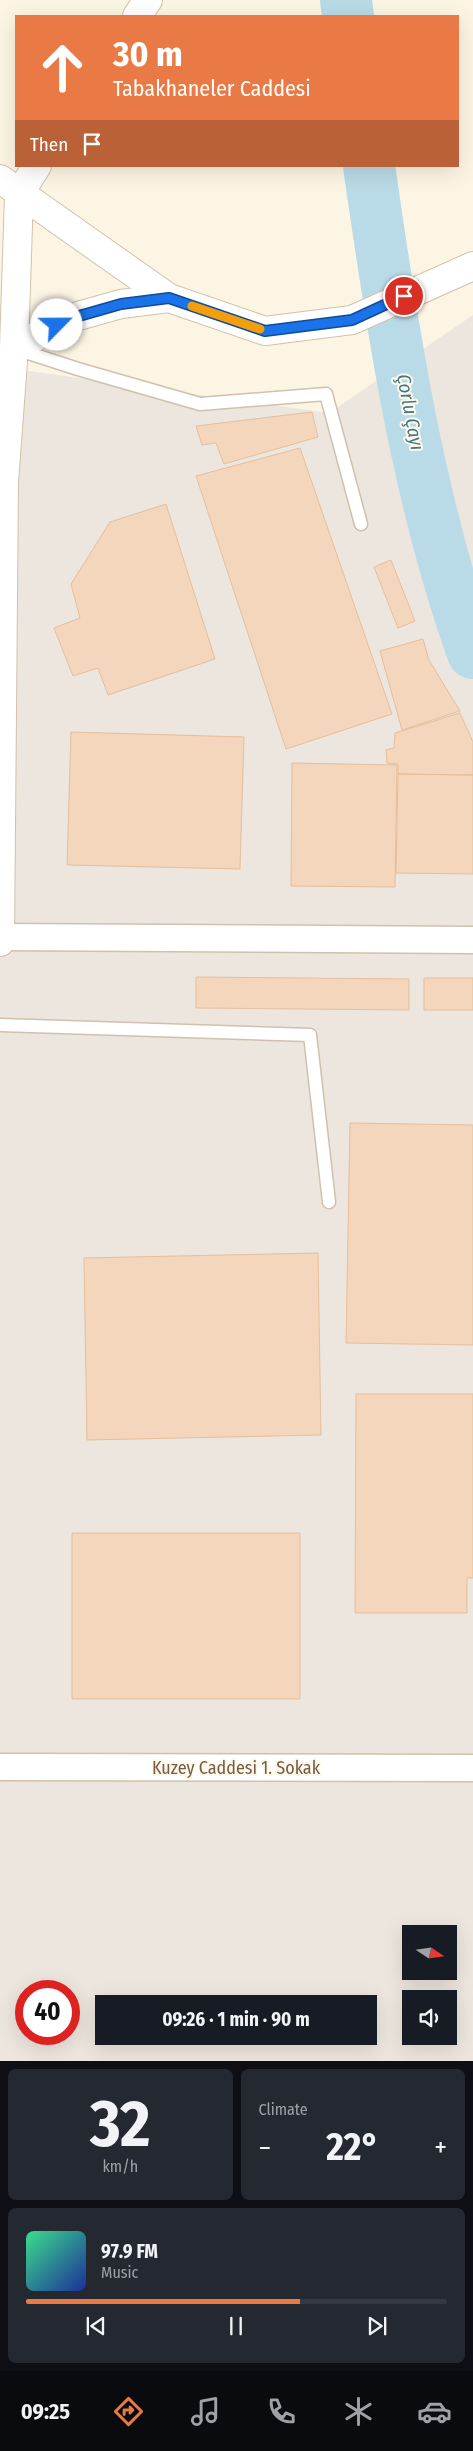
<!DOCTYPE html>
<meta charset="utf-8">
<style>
:root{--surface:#171b24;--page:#242831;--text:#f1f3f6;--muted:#9ea1a6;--line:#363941;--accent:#e97a46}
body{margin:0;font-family:"Fira Sans Condensed",sans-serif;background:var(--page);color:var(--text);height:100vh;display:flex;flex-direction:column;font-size:19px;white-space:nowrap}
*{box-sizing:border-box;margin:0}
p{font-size:16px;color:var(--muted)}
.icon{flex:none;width:28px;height:28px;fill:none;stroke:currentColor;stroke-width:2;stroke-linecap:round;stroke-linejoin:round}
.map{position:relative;height:2061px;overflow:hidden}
.panel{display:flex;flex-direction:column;gap:8px;padding:8px;background:#0d0f14;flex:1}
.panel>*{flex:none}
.guide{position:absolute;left:15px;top:15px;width:444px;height:152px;border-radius:0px;box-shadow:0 5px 20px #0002;background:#e97a46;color:#fff;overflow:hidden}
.needle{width:32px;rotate:103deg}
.buttons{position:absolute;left:402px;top:1925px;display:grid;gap:10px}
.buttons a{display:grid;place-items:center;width:55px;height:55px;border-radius:0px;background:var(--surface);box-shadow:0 5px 20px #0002;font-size:25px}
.speed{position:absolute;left:15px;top:1980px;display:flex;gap:10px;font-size:25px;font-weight:700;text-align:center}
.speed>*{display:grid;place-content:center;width:65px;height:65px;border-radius:50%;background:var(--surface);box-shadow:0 5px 20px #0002;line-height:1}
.speed .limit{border:8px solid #d22;background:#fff;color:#111}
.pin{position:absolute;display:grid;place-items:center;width:42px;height:42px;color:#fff;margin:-21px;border:2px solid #fff;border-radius:50%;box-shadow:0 1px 5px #0007}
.me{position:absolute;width:55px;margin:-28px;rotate:67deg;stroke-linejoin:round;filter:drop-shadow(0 0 4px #0008)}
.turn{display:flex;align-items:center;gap:18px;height:105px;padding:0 15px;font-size:22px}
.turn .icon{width:65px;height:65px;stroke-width:2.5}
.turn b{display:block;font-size:35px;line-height:42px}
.then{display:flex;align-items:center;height:48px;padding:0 15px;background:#0003;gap:10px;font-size:19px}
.big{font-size:38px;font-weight:700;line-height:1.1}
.panel .card{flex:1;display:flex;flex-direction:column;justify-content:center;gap:8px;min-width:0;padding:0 18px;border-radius:8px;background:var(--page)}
.panel .dial{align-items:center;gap:0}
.dial b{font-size:65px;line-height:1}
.song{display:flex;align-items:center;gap:15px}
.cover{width:60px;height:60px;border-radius:8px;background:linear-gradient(135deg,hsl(150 70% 55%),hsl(230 70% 35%))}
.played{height:5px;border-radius:2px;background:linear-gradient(90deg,var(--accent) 65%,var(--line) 65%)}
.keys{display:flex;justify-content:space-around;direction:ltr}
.heat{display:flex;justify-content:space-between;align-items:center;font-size:28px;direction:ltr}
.panel .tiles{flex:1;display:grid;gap:8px;grid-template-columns:1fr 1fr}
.card:last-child{grid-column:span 2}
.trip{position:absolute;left:95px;top:1995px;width:282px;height:50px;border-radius:0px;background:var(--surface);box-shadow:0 5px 20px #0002;font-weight:700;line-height:50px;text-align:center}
.menu{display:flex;height:80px;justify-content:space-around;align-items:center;background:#090b0e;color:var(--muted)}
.menu .icon{width:35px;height:35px}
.menu .on{color:var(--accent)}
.menu b{font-size:22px;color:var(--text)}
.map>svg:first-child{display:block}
.industrial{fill:#ece6de;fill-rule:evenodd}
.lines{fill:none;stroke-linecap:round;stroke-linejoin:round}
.river{stroke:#b8dbe7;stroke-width:52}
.building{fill:#f3d6bb;stroke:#e6be9b}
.lane-casing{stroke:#d0c0ad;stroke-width:15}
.street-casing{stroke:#d0c0ad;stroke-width:29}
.secondary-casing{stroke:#d3c0aa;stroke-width:30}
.lane{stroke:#fff;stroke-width:12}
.street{stroke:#fff;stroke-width:26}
.secondary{stroke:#fff;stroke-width:28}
.route-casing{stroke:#114b97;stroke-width:12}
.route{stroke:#1a73e8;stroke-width:9}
.slow{stroke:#f59e0b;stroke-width:9}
.labels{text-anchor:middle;stroke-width:4;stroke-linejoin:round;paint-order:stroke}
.street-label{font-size:18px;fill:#755d49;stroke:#fff9ea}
.water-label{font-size:19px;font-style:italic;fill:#42778a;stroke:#fff9ea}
</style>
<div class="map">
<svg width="473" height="2061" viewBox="0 0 473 2061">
<rect width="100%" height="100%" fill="#fdf5e4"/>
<!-- industrial -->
<path class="industrial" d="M473,315V2061H0V367L329,413ZM411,1934H449V1971H411ZM26,1991H69V2034H26ZM411,1999H449V2036H411ZM104,2004H369V2036H104Z"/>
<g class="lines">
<!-- river -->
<path class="river" d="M346,0L348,16
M369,166C392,327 418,500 473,653"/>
</g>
<!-- building -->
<path class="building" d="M312,412L318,437L224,464L216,443L202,445L196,426Z
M300,448L392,714L286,749L196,476Z
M166,504L215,659L108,695L98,668L73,676L54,628L80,618L71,584L110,522Z
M391,560L415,621L398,628L374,567Z
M423,639L429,660L460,711L402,730L380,651Z
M460,713L473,742V775L398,774V764L387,763L386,750L394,748L395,733Z
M71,732L244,737L240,869L67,865Z
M292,763L397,765L395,887L291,886Z
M398,774L473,775V874L396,873Z
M196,977L409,979V1010L196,1008Z
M424,978H473V1010H424Z
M350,1123L473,1125V1345L346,1343Z
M318,1253L321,1435L87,1440L84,1258Z
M356,1394H473V1578H467V1613H355Z
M72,1533H300V1699H72Z"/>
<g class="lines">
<!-- lane casing -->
<g class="lane-casing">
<path id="lane" d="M16,349L78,369L200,404L326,394L361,524
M0,1025L310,1035L329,1202"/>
</g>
<!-- street casing -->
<g class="street-casing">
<path id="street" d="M0,937L473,940
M0,1767L473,1768"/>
</g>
<!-- secondary casing -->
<g class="secondary-casing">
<path id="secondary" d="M137,16L148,0
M0,179L169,298L265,331L352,320L473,266
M19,194L37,166
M14,348L71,318L121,304L169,298
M0,942L4,482L14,348L19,194"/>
</g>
<!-- lane -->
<use href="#lane" class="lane"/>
<!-- street -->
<use href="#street" class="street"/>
<!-- secondary -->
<use href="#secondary" class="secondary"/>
</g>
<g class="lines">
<!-- route casing -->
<g class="route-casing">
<path id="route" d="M57,325L72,318L121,304L169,298L265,331L352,320L404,296"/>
</g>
<!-- route -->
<use href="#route" class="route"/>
<!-- slow -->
<path class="slow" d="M192,306L260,329"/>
</g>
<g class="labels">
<!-- street labels -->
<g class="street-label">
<text x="236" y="1774">Kuzey Caddesi 1. Sokak</text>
</g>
<!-- water labels -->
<g class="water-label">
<text transform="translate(411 412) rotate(79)" y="7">Çorlu Çayı</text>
</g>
</g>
</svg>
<div class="buttons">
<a><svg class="needle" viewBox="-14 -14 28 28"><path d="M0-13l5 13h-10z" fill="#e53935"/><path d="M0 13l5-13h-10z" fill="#9ea1a6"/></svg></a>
<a><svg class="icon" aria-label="sound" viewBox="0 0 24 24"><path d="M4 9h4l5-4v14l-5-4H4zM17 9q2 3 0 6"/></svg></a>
</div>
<div class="speed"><div class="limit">40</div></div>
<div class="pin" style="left:404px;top:296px;background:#d93025"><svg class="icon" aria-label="arrive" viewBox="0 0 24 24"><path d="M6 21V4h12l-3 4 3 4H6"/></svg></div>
<svg class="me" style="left:57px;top:325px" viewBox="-20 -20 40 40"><circle r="19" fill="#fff"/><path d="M0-13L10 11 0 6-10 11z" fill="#1a73e8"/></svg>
<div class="trip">09:26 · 1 min · 90 m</div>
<div class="guide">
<div class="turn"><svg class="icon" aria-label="ahead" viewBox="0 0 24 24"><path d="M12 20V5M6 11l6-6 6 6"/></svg><div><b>30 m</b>Tabakhaneler Caddesi</div></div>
<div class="then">Then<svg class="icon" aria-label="arrive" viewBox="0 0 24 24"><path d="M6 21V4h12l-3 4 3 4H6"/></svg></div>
</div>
</div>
<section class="panel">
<div class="tiles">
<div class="card dial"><b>32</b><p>km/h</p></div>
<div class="card"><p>Climate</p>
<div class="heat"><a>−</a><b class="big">22°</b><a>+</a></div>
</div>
<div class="card">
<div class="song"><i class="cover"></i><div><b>97.9 FM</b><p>Music</p></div></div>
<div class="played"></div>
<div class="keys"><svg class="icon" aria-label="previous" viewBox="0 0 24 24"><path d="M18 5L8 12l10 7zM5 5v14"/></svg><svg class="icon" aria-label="pause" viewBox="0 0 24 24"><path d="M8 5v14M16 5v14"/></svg><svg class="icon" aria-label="next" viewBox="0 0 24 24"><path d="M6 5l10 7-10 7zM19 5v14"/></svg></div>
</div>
</div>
</section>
<nav class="menu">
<b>09:25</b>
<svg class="icon on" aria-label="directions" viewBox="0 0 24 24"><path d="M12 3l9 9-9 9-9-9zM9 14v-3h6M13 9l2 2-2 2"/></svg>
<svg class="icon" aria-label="music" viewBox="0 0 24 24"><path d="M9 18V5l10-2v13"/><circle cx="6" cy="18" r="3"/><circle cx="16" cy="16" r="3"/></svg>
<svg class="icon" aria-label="phone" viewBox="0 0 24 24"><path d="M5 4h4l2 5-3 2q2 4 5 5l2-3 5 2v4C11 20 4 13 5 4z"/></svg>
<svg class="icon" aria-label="climate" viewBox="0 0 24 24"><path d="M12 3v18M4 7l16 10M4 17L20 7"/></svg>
<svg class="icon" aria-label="car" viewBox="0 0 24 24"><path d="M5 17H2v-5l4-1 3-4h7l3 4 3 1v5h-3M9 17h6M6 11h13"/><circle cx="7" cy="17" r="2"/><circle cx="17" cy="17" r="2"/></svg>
</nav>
